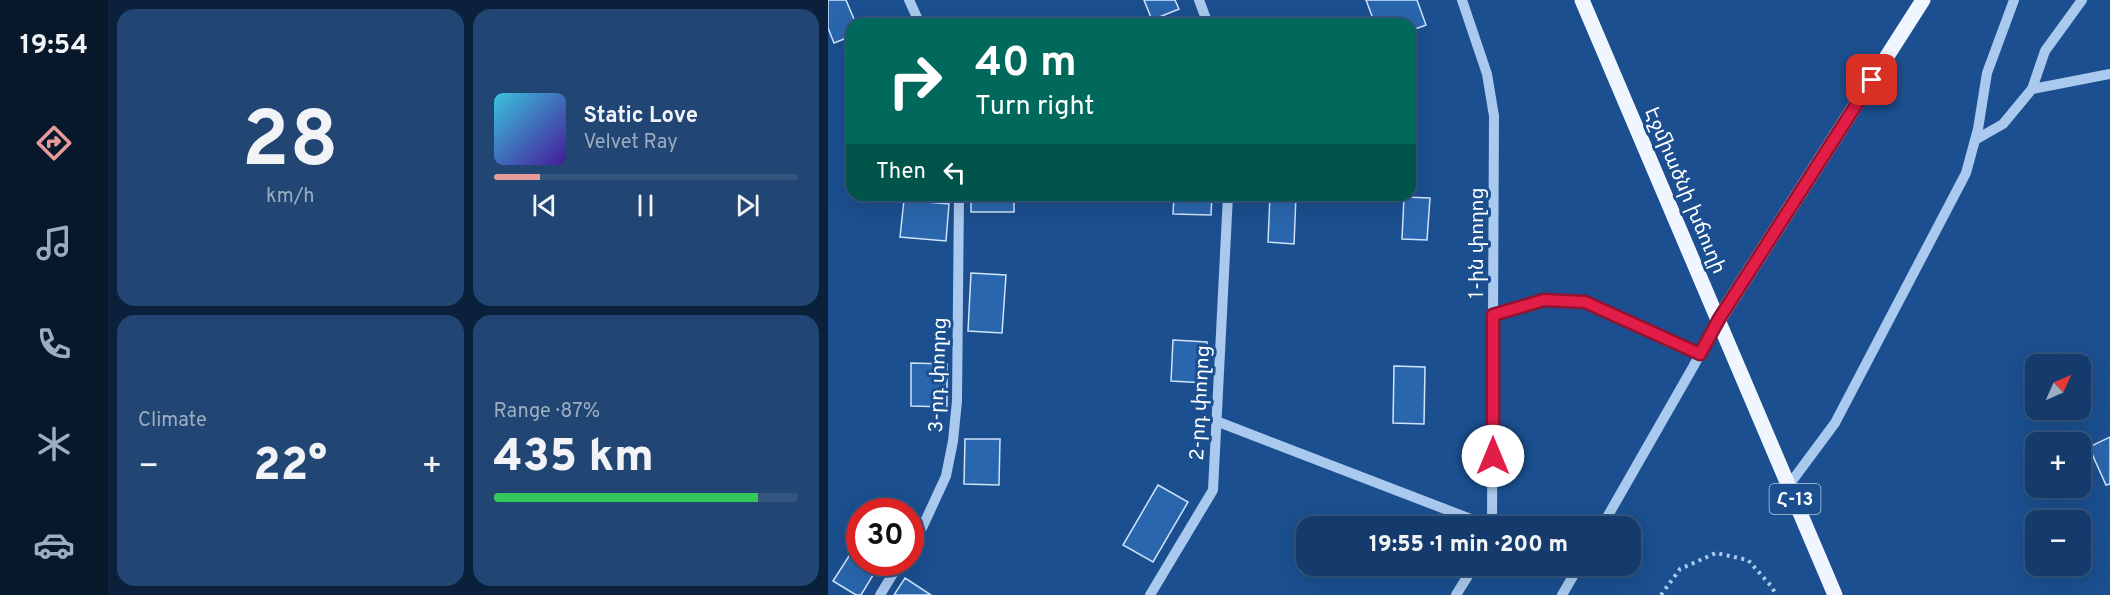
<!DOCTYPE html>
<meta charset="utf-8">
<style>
:root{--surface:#143b6b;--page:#214673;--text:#f1f3f6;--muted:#9dadc1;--line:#33557e;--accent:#e69b98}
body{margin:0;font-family:Overpass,"Noto Sans Armenian",sans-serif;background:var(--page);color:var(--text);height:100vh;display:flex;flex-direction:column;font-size:22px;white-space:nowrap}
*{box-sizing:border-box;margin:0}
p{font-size:20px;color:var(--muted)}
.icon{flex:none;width:33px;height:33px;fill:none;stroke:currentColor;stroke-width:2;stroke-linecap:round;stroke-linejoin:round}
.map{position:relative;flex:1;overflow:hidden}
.panel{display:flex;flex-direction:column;gap:9px;padding:9px;background:#0b203b;width:720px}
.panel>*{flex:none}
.banner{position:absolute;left:18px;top:18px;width:570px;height:183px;border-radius:18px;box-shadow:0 6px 24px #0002,0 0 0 2px var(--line);background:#00695c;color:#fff;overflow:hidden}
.needle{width:39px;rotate:45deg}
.tools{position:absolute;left:1197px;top:354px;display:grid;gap:12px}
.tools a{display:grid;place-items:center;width:66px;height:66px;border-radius:12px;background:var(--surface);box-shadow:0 6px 24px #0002,0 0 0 2px var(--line);font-size:30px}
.speed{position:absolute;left:18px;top:498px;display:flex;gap:12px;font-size:30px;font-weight:700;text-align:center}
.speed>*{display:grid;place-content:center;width:78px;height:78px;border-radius:50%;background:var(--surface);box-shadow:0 6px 24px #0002,0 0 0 2px var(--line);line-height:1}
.speed .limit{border:9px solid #d22;background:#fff;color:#111}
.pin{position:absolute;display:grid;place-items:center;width:51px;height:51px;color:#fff;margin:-26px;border-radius:12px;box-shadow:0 3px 9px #0006}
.me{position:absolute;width:66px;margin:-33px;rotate:0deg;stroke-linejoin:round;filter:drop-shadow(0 0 4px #0008)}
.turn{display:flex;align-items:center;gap:21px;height:126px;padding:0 30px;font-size:27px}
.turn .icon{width:78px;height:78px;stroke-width:2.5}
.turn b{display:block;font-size:42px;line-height:51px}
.then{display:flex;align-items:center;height:57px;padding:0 30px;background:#0003;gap:12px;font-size:22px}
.big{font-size:45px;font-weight:800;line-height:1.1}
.panel .card{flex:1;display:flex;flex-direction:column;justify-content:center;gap:9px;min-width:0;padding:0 21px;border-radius:18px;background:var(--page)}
.panel .dial{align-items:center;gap:0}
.dial b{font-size:78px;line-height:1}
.song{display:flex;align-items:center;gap:18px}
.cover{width:72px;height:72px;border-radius:9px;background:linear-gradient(135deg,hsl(190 70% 55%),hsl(260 70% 35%))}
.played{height:6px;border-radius:3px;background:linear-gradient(90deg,var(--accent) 15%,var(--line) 15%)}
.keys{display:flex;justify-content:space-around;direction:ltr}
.heat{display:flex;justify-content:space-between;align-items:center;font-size:33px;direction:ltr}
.charge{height:9px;border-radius:4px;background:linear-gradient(90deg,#34c759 87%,var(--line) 0)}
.panel .tiles{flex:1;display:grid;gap:9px;grid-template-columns:repeat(2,1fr)}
.trip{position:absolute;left:468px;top:516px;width:345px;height:60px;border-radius:18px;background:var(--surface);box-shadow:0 6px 24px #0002,0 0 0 2px var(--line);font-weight:800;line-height:60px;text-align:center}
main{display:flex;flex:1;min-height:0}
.tab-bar{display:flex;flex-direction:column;width:108px;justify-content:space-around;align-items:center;background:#08182b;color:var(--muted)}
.tab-bar .icon{width:42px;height:42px}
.tab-bar .current{color:var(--accent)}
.tab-bar b{font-size:27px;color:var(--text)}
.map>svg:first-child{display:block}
.building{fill:#2a66ad;stroke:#cfe3fa;stroke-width:1.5}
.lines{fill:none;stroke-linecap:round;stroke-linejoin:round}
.path{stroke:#a9c9ee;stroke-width:4;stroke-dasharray:3 4.5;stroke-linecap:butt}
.minor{stroke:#a9c9ee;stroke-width:10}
.major{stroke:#f0f6ff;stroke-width:15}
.route-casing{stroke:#92132f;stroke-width:15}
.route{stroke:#e11d48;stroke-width:10}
.labels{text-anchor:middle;stroke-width:6;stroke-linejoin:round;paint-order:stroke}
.shield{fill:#1b4f8f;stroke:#bbcadd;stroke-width:1.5}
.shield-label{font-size:18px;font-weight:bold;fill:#fff}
.street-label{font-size:20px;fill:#fff;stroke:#1b4f8f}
</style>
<main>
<nav class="tab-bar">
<b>19:54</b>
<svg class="icon current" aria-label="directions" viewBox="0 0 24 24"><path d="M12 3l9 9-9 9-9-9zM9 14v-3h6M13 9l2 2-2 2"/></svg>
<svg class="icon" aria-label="music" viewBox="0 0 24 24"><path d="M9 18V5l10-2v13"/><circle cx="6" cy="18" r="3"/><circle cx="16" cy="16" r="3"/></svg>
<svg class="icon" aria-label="phone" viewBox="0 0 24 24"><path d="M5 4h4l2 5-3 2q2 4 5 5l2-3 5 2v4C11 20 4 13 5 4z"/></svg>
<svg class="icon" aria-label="climate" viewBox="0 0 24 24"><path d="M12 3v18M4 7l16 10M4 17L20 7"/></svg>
<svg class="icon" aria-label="car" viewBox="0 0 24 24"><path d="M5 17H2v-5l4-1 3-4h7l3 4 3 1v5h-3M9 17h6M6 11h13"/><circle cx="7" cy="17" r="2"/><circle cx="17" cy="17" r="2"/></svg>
</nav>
<section class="panel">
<div class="tiles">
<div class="card dial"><b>28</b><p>km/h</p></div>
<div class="card">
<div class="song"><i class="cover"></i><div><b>Static Love</b><p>Velvet Ray</p></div></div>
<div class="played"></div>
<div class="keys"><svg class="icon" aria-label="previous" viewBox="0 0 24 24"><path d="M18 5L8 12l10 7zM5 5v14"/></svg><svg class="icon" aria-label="pause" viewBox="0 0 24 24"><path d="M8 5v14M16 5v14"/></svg><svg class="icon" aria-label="next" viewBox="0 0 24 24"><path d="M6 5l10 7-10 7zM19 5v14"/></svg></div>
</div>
<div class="card"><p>Climate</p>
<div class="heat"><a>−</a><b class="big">22°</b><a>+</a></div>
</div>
<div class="card"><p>Range · 87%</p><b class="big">435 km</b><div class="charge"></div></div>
</div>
</section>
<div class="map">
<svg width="1282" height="595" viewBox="0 0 1282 595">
<rect width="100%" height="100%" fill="#1b4f8f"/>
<!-- building -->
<path class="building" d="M0,0H18L28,24H24V36L6,43L0,28Z
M316,0H347L351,9L324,20Z
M538,0H589L598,25L582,31V24H547Z
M143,195H186V212H143Z
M346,195H384L383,215L345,214Z
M442,195L468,196L466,244L440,242Z
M576,197L602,198L599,240L574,239Z
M76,200L121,204L118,241L72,237Z
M143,273L178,275L174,333L140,331Z
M345,340L379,342L377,383L343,381Z
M83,363L119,364V407L83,406Z
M566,366L597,367L596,424L565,423Z
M1282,437V484L1278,485L1261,447Z
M137,439H172L171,485L136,484Z
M330,485L360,502L325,562L295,545Z
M30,542L32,562H53L33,595H28L5,581Z
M77,578L103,595H66Z"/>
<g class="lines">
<!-- path -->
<path class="path" d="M833,595L852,569L888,553L920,560L944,587L948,595"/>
<!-- minor -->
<path class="minor" d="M81,0L92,24
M371,0L380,24
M634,0L659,74L666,116L664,526
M1204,89L1282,74
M1147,140L1175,124L1204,89L1217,51L1254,0
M665,315L716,300L757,302L872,354
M388,421L661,526
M961,485L1007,423L1138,173L1150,129L1159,73L1186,0
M774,526L865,367L891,319
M82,546L95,526L118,476L125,441L129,401L131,195
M52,595L72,562
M322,595L385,490L400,195
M628,595L646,566
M734,595L751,566"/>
<!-- major -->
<path class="major" d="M754,0L1007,595
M891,319L1095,0"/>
</g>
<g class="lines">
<!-- route casing -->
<g class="route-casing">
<path id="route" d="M665,456V315L716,300L757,302L872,354L891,319L1044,80"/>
</g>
<!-- route -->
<use href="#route" class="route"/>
</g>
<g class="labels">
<!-- shield labels -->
<rect class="shield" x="941.5" y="484" width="51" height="30" rx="4.5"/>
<g class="shield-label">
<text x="967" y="505">Հ-13</text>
</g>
<!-- street labels -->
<g class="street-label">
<text transform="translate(858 190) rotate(67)" y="7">Էջմիածնի խճուղի</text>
<text transform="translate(648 243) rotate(-90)" y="7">1-ին փողոց</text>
<text transform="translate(109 375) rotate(-88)" y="7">3-րդ փողոց</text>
<text transform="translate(371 403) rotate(-87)" y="7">2-րդ փողոց</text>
</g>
</g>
</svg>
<div class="tools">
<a><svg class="needle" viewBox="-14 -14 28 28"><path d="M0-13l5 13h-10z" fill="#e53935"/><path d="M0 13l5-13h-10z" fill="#9dadc1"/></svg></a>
<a>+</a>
<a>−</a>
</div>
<div class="speed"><div class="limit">30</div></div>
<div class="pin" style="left:1044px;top:80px;background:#d93025"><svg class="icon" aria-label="arrive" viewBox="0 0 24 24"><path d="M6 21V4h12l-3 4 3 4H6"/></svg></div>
<svg class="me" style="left:665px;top:456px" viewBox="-20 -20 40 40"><circle r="19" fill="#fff"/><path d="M0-13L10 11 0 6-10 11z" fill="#e11d48"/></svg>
<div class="trip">19:55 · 1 min · 200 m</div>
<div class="banner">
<div class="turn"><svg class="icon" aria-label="right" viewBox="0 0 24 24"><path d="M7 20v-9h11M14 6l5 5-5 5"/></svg><div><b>40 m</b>Turn right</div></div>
<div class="then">Then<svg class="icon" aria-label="left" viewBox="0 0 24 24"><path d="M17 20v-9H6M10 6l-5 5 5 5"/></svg></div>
</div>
</div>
</main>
